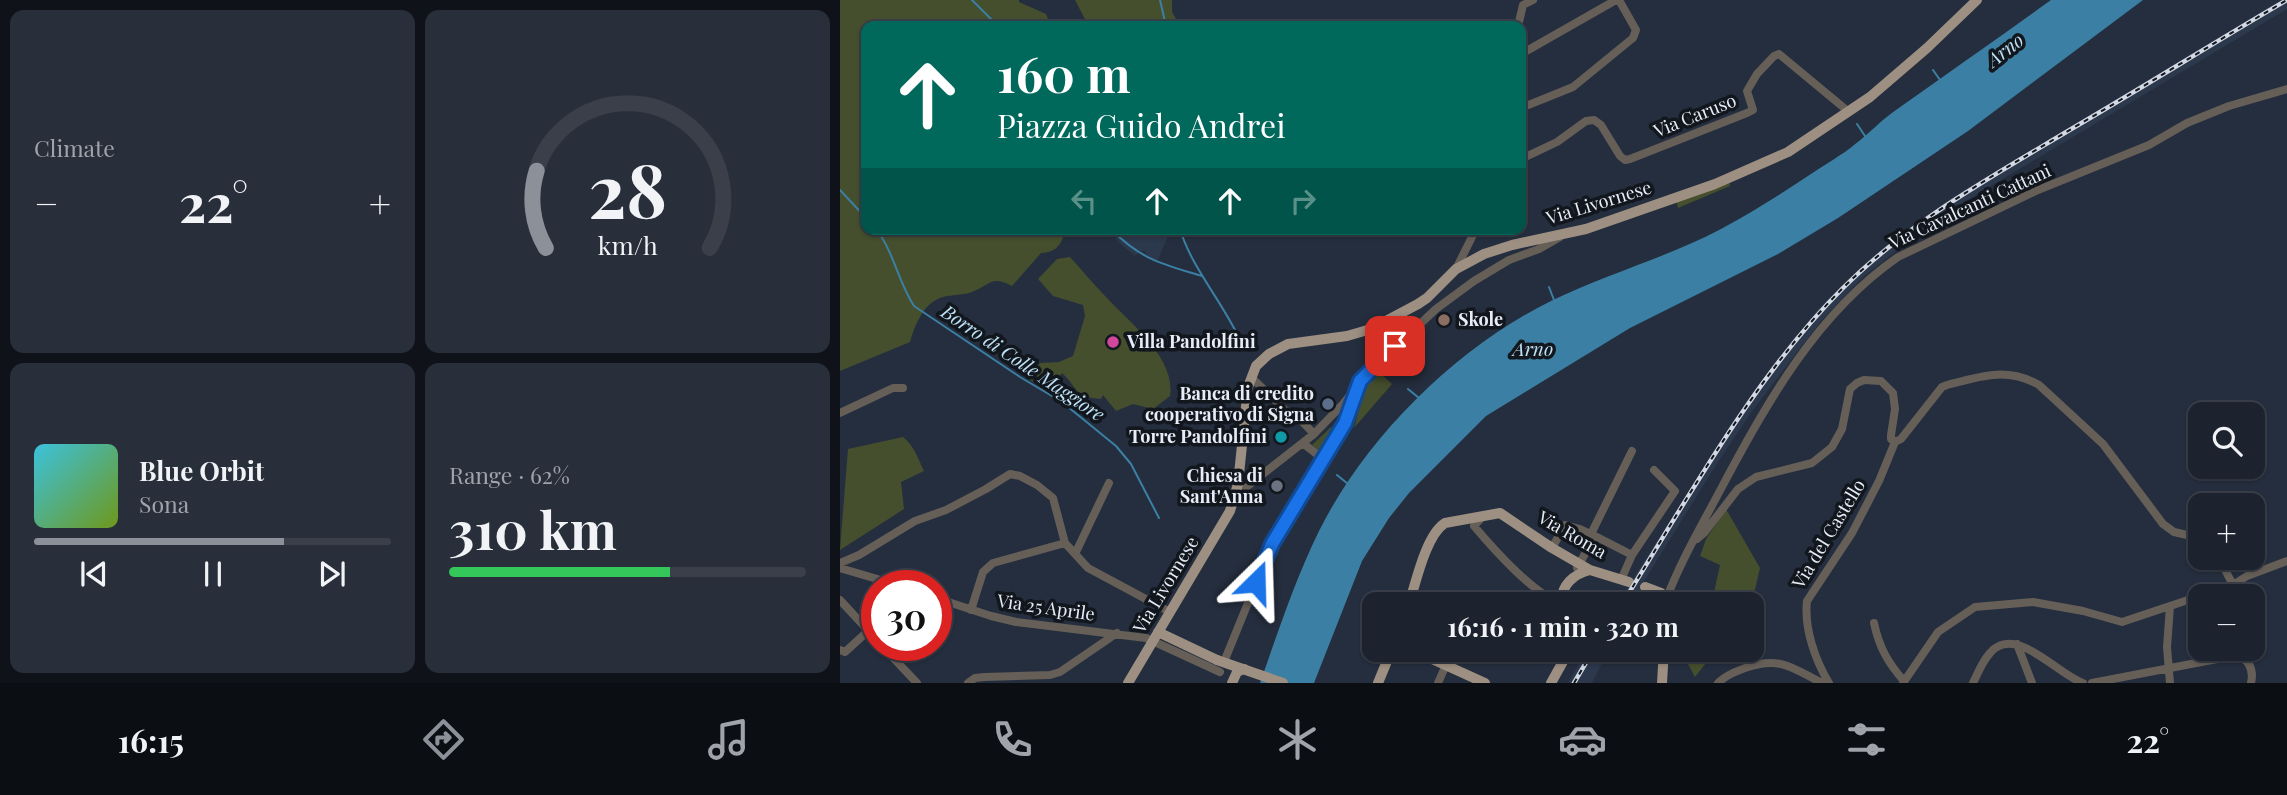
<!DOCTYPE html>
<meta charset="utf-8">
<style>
:root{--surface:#1c222e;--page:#292f3a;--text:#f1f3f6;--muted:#a0a4aa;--line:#3a3f4a;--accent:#8c9099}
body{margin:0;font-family:"Playfair Display",serif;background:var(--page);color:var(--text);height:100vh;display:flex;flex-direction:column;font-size:26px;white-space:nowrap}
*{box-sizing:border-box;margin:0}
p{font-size:23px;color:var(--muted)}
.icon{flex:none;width:38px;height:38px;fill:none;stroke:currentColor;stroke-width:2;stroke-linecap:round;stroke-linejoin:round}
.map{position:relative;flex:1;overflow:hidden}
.drawer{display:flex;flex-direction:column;gap:10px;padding:10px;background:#0f1319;width:840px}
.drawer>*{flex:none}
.banner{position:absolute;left:21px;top:21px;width:665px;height:214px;border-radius:14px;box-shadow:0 2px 5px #0004,0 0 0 2px var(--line);background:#00695c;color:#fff;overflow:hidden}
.buttons{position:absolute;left:1348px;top:402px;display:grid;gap:14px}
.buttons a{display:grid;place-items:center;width:77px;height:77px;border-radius:14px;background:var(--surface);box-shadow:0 2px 5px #0004,0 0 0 2px var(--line);font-size:35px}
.speed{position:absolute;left:21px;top:570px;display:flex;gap:14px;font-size:35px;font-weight:700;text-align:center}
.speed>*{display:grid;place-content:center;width:91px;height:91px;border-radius:50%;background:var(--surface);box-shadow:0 2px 5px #0004,0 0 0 2px var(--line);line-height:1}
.speed .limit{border:10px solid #d22;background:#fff;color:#111}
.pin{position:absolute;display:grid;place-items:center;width:60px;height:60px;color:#fff;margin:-30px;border-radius:14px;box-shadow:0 4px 10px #0006}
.me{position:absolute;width:77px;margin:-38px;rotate:22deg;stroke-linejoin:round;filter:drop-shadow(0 0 5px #0008)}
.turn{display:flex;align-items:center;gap:24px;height:147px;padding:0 21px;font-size:32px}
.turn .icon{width:91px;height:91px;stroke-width:2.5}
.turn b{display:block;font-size:49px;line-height:60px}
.lanes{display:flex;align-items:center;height:66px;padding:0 21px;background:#0003;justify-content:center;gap:35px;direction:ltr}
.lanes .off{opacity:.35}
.big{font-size:52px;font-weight:700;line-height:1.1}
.drawer .widget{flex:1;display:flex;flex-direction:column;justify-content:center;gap:10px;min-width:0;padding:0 24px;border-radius:14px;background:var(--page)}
.drawer .dial{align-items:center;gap:0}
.dial svg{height:182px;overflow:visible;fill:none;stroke:var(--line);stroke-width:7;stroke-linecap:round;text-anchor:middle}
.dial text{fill:var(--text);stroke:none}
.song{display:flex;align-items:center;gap:21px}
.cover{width:84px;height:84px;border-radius:10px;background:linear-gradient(135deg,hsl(190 70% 55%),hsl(80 70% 35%))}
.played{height:7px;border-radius:4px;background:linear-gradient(90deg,var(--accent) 70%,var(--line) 70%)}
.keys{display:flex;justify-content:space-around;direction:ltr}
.heat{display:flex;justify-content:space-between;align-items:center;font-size:38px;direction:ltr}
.charge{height:10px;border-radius:5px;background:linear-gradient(90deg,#34c759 62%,var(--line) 0)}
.drawer .tiles{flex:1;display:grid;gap:10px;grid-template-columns:repeat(2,1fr)}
.trip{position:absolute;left:522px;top:592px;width:402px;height:70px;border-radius:14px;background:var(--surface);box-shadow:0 2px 5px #0004,0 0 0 2px var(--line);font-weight:700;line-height:70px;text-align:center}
.menu{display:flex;height:112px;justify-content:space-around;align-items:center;background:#0b0e12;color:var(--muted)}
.menu .icon{width:49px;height:49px}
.menu .current{color:var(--accent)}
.menu b{font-size:32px;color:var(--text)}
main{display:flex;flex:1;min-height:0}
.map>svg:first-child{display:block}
.built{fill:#2c384c}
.green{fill:#454f2d}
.water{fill:#3b80a4}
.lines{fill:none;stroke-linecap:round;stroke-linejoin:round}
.stream{stroke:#3b80a4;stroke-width:2}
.minor{stroke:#665f58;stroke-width:8}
.major{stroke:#9d8f81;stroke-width:10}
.rail-casing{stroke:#d2d8e4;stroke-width:4.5}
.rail{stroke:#12161d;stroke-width:2;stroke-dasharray:5;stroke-linecap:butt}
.major-bridge{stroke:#9d8f81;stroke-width:10}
.route-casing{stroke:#114b97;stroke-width:18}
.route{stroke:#1a73e8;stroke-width:12}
.education-dot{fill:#8d6e63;stroke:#12161d;stroke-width:2.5}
.hotel-dot{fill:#d1479c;stroke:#12161d;stroke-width:2.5}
.service-dot{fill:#5c6f8a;stroke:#12161d;stroke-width:2.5}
.culture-dot{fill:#0f9aa8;stroke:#12161d;stroke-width:2.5}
.worship-dot{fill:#6b7280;stroke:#12161d;stroke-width:2.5}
.labels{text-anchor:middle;stroke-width:7;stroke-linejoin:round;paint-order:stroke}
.street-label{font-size:18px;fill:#e7edf8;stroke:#12161d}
.poi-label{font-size:18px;font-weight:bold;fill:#e7edf8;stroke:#12161d;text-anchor:end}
.water-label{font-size:19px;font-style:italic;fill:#bde1f5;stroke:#12161d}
</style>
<main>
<section class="drawer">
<div class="tiles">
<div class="widget"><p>Climate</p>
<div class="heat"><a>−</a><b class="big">22°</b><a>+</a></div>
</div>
<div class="widget dial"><svg viewBox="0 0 100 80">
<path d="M14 69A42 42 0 1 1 86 69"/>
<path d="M14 69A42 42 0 0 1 10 35" stroke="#8c9099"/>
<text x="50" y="56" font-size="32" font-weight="700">28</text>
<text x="50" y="72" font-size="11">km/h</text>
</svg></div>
<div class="widget">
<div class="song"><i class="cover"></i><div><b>Blue Orbit</b><p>Sona</p></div></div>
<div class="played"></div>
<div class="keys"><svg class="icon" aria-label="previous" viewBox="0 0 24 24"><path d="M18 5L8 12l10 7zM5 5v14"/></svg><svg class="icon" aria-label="pause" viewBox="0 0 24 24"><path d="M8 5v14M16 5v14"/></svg><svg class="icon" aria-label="next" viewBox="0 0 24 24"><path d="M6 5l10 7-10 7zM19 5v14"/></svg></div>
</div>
<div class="widget"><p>Range · 62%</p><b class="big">310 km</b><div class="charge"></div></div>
</div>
</section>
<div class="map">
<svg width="1447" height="683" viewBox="0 0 1447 683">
<rect width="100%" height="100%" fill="#252e3e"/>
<!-- built -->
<path class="built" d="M1441,0H1447V9L1099,217L1023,277L981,321L910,414L871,473L803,583L792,604H777L874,452L937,361L978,309L1030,259L1110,199Z
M270,229H330V231L317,262H313L304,251H300L295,256L278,242Z
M748,649H769L752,683H728Z"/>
<!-- green -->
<path class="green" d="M0,0H179V2L206,14L211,26H26V229H226C221,244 218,252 201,253L172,286C150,275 151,285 132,292C122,296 110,294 100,298C82,305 75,326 70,342L0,371Z
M235,0H332V12L340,26H245L246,21Z
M889,181L890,186L838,208L836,200Z
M230,257C243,271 254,285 267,298C291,324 336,358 330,396L313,409L293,404L276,411L263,395L261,399C234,397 238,388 222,373L206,392L189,379L200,363L219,362L233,356L245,316L243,305L213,296L198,279L217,259Z
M536,369L552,384L514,428L526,383Z
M491,427L493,429L481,452L472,445Z
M63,437C74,446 78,458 84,471L61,482L64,509L0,550L8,449Z
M886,509L920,568L913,598L917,599L914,637L912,638V604H842L851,599L872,602L880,565L860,556L866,539Z
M840,649H891L866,663L855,677Z"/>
<!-- water -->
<path class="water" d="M1211,0H1303L1128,131L998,218L938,254L790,328L646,416L569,493L549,518L522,561L474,683H420C438,632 455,580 479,531C526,437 617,347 711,301C766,274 826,258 881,229C913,212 944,192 974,172C987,163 1002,155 1014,145C1029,134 1041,120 1056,110C1108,73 1160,37 1211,0Z"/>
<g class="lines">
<!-- stream -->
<path class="stream" d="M132,0L158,26
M320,0L326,26
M1093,70L1100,80
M1017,124L1025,136
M0,190L26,218
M36,229C54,252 58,282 74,306L180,377L222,402L276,446L291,464L319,518
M271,229C301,260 323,264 362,276
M340,229C351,266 380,299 397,334
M709,287L714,300
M568,389L579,398
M497,475L508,484"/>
<!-- minor -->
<path class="minor" d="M678,26L683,5L693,0
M681,54L776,0
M681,108L733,87L793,38L796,30L779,0
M681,159L717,142L746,121L754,120L761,125L780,156L785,160L790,159L907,113L913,110L907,91L917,74L934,56L939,54L1009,112
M616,269L636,229
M411,377L445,410L459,418L474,434
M0,413L53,388H63
M1055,442L1061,439L1102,387L1107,385C1141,376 1167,367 1199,385L1263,444L1323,524L1334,532L1360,538
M464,444L483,459
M396,495L474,434L503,404L527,374L596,309L634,281L669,260L699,249L720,237
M643,516L634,526C650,545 698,600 722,602
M751,534L792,451
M755,536L792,555
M857,539L864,533L898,489L916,477L972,463L992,447L1002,429L1010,389L1017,383L1024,380L1041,381L1053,393L1055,409L1051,435V439L1055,442L1039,481L1012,533L967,601C964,628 975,660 989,683
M712,548L725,525L740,529L755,536L737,568
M235,554L269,483
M1379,558L1393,585
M0,563L19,555L75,521L106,510L146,489L170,474L180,476L197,485L213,498L225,543L248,568L330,612
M0,568L61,586
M781,580L792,555L835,491L814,470
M96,598L151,616L176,622L306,638L380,672
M0,600L37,640
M826,600C841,560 863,523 883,485C928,401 977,313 1058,257L1198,190L1309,145L1347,123L1389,106L1447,89
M1330,606L1327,647L1330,683
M131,610L143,572L153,563L225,543
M1034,623C1039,647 1048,663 1064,681
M1177,644L1192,683
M42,646L77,683
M0,650L5,652L28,631
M386,657L432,544L505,423L517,390
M128,683L135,678L144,677L210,675L220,672L277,633
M598,683L613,649
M878,683C886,675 897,671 908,667C941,656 954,669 982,683
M1063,683L1098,632L1135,607L1193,602L1243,611L1282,622L1393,585L1407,576L1447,561
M1133,683C1138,673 1142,662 1150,653C1175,623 1218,675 1243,683
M1252,683L1398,655C1410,661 1414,670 1411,683"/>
<!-- major -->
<path class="major" d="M805,587L821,593L826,604
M569,604C576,582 586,535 605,523L660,513L712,548L750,570L789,582
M722,604C720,585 734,574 750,570
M318,632L377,660
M570,649L645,683
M288,683L390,511L398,484L408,387L416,366L429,354L448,344L507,336L531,329L578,304L587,298L616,269L644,254L672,245L746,229L875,184L948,152L1030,97L1087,48L1137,0
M392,683L397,672L404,669
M538,683L552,649
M711,683L730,649
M822,683L824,649"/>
<!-- rail casing -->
<g class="rail-casing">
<path id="rail" d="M782,604C847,500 916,374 1003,288C1070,221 1153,176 1233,128C1305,86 1375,42 1447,0
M734,683L754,649"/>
</g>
<!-- rail -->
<use href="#rail" class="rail"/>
<!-- major-bridge -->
<path class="major-bridge" d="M377,660L443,683"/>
</g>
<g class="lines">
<!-- route casing -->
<g class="route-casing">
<path id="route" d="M416,582L432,544L505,423L520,381L555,346"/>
</g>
<!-- route -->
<use href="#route" class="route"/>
</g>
<!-- markers -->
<circle class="education-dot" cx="604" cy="320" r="7"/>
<circle class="hotel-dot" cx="273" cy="342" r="7"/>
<circle class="service-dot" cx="488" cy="404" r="7"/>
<circle class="culture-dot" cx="441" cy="437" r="7"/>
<circle class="worship-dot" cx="437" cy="486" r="7"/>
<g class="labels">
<!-- street labels -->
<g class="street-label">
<text transform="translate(855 116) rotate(-22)" y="6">Via Caruso</text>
<text transform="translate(759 203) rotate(-17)" y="6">Via Livornese</text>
<text transform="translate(1130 207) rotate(-25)" y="6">Via Cavalcanti Cattani</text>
<text transform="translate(989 534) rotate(-59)" y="6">Via del Castello</text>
<text transform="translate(732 535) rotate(30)" y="6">Via Roma</text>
<text transform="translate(326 585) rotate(-59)" y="6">Via Livornese</text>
<text transform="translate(206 608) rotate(8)" y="6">Via 25 Aprile</text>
</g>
<!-- poi labels -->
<g class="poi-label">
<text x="618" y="326" text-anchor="start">Skole</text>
<text x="287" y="348" text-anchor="start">Villa Pandolfini</text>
<text x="474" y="400">Banca di credito<tspan x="474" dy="21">cooperativo di Signa</tspan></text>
<text x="427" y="443">Torre Pandolfini</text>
<text x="423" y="482">Chiesa di<tspan x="423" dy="21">Sant'Anna</tspan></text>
</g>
<!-- water labels -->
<g class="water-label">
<text transform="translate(1165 50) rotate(-38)" y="7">Arno</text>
<text x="693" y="356">Arno</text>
<text transform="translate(183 363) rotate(34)" y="7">Borro di Colle Maggiore</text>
</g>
</g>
</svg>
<div class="buttons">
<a><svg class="icon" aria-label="search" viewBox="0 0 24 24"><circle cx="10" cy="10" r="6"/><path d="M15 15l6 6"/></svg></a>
<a>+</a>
<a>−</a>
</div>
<div class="speed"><div class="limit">30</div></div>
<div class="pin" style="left:555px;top:346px;background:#d93025"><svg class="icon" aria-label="arrive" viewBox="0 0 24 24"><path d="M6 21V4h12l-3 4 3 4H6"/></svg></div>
<svg class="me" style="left:416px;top:582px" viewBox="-20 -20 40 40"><path d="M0-17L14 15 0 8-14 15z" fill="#1a73e8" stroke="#fff" stroke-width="4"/></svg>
<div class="trip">16:16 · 1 min · 320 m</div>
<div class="banner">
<div class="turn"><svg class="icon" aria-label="ahead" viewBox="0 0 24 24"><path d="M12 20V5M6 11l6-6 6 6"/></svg><div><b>160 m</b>Piazza Guido Andrei</div></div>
<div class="lanes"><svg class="icon off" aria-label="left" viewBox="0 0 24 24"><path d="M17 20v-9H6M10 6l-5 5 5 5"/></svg><svg class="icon" aria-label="ahead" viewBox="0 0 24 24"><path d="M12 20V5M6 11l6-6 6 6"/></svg><svg class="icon" aria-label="ahead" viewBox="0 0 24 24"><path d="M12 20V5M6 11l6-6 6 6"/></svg><svg class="icon off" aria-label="right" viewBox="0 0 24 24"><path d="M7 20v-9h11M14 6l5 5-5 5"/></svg></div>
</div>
</div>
</main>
<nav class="menu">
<b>16:15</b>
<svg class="icon current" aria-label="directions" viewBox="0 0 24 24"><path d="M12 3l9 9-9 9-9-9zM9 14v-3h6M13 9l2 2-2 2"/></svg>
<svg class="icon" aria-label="music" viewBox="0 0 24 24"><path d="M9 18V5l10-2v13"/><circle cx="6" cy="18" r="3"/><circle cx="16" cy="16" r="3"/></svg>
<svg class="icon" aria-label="phone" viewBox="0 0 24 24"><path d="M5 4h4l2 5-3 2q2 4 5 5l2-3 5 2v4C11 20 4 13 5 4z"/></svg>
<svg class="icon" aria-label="climate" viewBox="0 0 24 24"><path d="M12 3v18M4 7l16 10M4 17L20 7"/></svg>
<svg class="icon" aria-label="car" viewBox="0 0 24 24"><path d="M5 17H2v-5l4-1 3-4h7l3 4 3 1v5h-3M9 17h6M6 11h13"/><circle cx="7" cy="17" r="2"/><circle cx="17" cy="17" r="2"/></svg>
<svg class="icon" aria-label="filters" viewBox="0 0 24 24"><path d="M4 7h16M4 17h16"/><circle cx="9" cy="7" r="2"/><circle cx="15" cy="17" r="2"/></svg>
<b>22°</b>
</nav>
